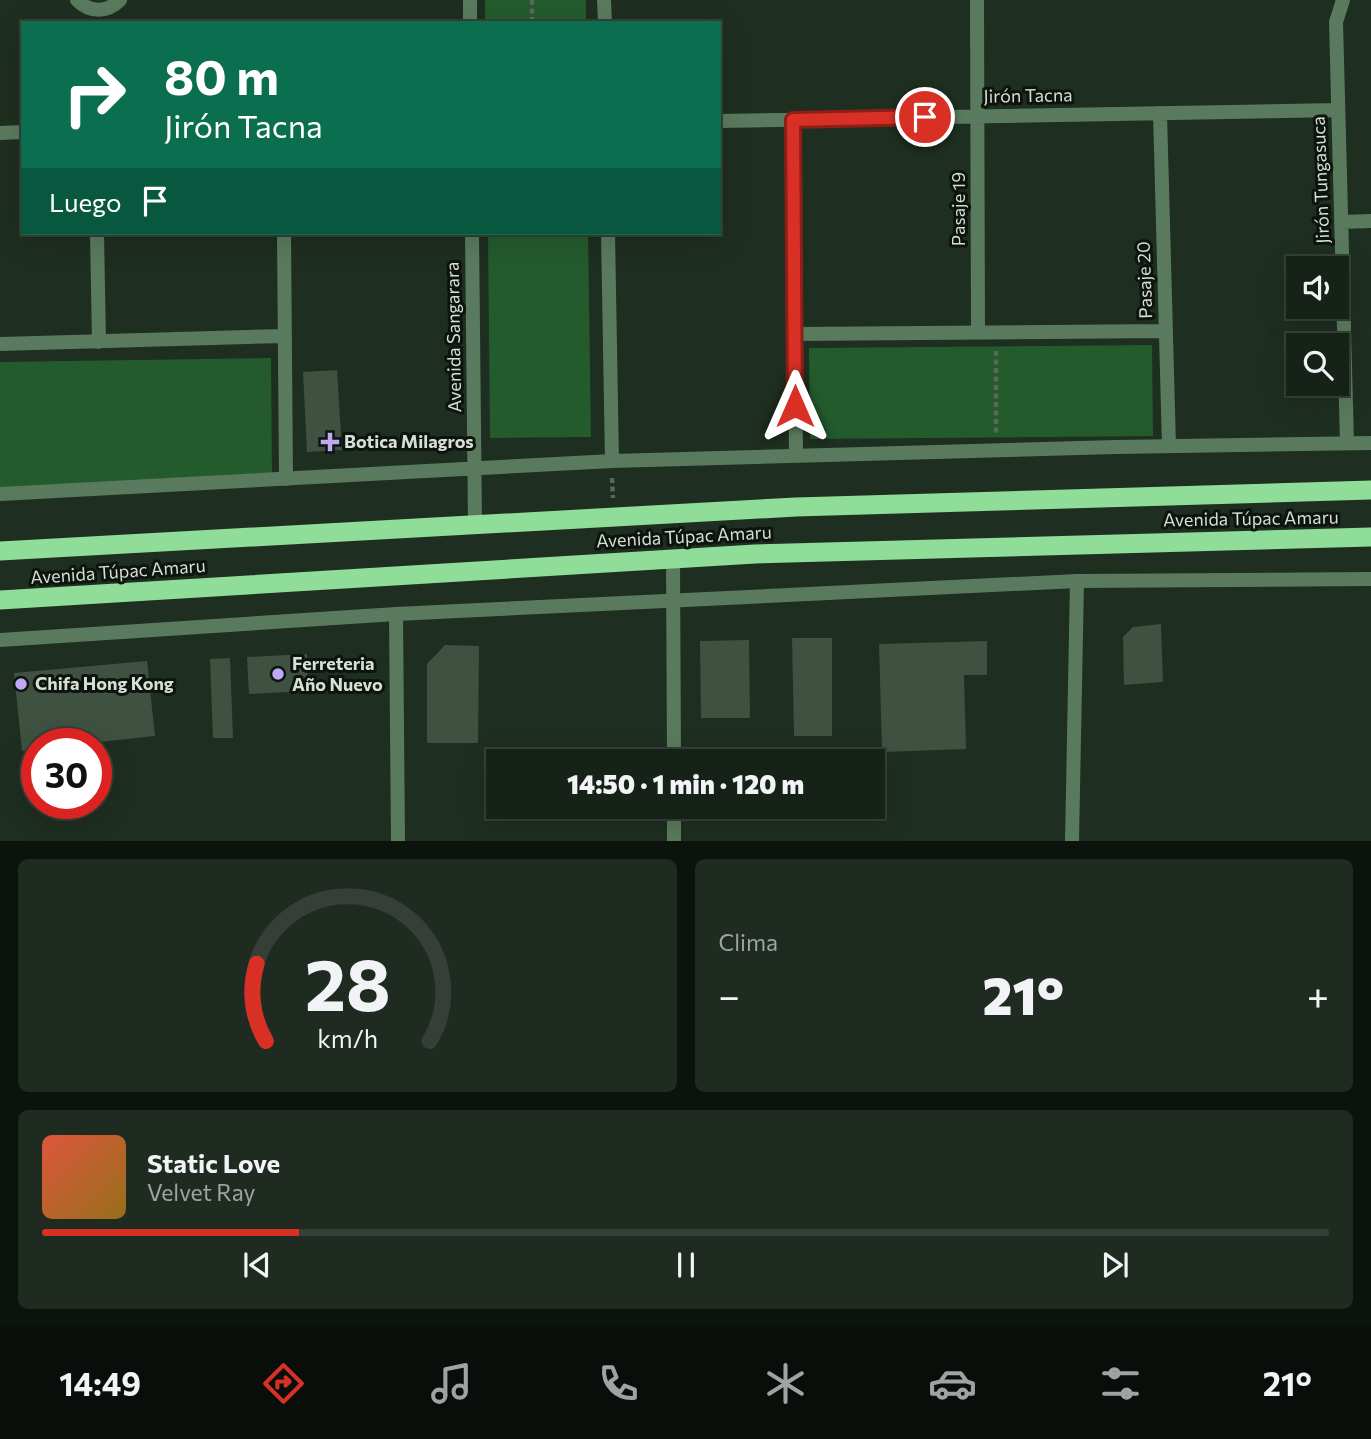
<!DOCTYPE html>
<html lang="es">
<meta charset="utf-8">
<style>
:root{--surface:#162218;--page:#1f2a21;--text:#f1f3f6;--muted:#9ea4a2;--line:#353f37;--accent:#d93025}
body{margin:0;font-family:Commissioner,sans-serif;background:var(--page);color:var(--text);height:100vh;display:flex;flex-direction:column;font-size:26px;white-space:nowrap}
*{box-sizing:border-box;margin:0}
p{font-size:23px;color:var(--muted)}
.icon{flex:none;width:38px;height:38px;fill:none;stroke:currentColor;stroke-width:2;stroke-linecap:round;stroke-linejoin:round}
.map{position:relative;height:841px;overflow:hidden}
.details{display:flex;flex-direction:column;gap:18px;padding:18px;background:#0c130d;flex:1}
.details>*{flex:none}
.guide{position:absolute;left:21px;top:21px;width:700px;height:214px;border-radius:0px;box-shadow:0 7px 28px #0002,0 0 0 2px var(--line);background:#0b6e4f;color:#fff;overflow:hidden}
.tools{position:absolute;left:1286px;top:256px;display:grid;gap:14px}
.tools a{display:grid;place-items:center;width:63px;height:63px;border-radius:0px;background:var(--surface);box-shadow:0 7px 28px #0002,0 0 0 2px var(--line);font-size:35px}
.speed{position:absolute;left:21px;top:728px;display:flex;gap:14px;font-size:35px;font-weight:700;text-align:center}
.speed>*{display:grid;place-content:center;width:91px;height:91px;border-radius:50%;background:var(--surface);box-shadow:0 7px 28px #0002,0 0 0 2px var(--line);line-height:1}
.speed .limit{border:10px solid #d22;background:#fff;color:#111}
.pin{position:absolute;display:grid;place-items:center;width:60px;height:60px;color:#fff;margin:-30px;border:4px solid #fff;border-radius:50%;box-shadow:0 2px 7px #0007}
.me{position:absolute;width:77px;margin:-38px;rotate:0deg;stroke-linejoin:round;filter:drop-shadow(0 0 5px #0008)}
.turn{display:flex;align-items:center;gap:24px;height:147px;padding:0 28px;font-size:32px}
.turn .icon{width:91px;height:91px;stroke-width:2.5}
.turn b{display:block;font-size:49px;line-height:60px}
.then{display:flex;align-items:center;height:66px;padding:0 28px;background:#0003;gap:14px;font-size:26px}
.big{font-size:52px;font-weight:800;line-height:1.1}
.details .widget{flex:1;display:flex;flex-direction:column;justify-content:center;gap:10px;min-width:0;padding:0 24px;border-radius:10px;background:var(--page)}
.details .dial{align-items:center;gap:0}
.dial svg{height:182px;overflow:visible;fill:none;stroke:var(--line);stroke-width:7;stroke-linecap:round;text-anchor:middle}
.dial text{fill:var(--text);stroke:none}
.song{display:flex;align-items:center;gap:21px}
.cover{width:84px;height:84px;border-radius:10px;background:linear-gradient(135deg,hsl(10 70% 55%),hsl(40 70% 35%))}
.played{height:7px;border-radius:4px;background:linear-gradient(90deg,var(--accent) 20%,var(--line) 20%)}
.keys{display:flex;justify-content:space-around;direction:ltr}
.heat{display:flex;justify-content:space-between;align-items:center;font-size:38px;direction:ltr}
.details .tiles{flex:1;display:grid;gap:18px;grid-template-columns:1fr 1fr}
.widget:last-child{grid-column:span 2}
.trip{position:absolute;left:486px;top:749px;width:399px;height:70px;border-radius:0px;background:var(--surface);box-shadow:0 7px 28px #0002,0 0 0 2px var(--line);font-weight:800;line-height:70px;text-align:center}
.dock{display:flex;height:112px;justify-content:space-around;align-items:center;background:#090e0a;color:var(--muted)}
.dock .icon{width:49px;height:49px}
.dock .selected{color:var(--accent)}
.dock b{font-size:32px;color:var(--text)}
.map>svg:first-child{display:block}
.green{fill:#235b2d}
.building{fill:#3f5141}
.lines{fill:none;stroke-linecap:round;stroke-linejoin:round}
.path{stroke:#58675a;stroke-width:4.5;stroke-dasharray:5 3.5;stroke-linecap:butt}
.minor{stroke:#5a7a5d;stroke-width:14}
.tertiary{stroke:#5a7a5d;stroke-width:14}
.trunk{stroke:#90dc99;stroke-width:19}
.route-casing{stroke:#8d1f18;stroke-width:18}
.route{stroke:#d93025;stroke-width:12}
.poi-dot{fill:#bfa9f4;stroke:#0d140e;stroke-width:2.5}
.labels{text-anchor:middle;stroke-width:6;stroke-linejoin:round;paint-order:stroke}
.street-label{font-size:18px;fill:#d5dfd6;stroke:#0d140e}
.poi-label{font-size:18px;font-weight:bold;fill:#d5dfd6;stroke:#0d140e;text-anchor:start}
</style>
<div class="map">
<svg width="1371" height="841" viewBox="0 0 1371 841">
<rect width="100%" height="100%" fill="#1e2e20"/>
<!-- green -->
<path class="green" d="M485,0H586V23H485Z
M488,233H588L591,437L490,438Z
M1152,345L1153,436L810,439L809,348Z
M271,358L272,474L0,489V362Z"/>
<!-- building -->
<path class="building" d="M337,370L342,450L307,452L303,372Z
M1161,624L1163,682L1124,685L1123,637L1133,627Z
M792,638H832V736H794Z
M749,640L750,718H701L700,641Z
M987,641V675H964L966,749L882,752L879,644Z
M445,645L479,646L478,743H427V664Z
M307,654L308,691L249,694L247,657Z
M230,658L233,738H213L210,659Z
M147,661L155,736L81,744H37V749L22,751L14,673Z"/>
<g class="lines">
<!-- path -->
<path class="path" d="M532,0V23
M996,351V433
M612,478L613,498"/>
<!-- minor -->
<path class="minor" d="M77,0C90,13 107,13 120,0
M1343,0L1336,22L1347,443
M977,1L978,333
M1160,113L1169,446
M793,119L796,455
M719,121L1338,110
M0,133L23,132
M1341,222L1371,221
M97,233L99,342
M284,233L286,479
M795,334L1166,331
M0,344L285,336
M673,559L674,761
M396,614L398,841
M674,807V841
M1072,841L1077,581"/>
<!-- tertiary -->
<path class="tertiary" d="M470,0V23
M604,0L605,23
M472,233L475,524
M608,233L612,461
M0,494L612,461L1116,447L1371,443
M0,640L396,614L1077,581L1371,579"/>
<!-- trunk -->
<path class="trunk" d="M0,551L796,507L1371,490
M0,600L755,554L1371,537"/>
</g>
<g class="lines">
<!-- route casing -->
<g class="route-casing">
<path id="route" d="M795,406L793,120L925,117"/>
</g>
<!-- route -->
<use href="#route" class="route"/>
</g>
<!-- markers -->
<g class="poi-dot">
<path d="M326.5 431.5h7v7h7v7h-7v7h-7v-7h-7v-7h7z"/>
<circle cx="278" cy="674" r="7"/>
<circle cx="21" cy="684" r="7"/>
</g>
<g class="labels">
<!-- street labels -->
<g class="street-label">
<text transform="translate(1028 96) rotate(-1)" y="6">Jirón Tacna</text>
<text transform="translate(1321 180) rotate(-92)" y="6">Jirón Tungasuca</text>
<text transform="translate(959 209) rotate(-90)" y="6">Pasaje 19</text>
<text transform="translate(1145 280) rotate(-92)" y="6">Pasaje 20</text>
<text transform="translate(454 337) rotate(-91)" y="6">Avenida Sangarara</text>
<text transform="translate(1251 519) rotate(-1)" y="6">Avenida Túpac Amaru</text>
<text transform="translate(684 537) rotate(-3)" y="6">Avenida Túpac Amaru</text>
<text transform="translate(118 572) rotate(-4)" y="6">Avenida Túpac Amaru</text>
</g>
<!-- poi labels -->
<g class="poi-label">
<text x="344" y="448">Botica Milagros</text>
<text x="292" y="670">Ferreteria<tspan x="292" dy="21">Año Nuevo</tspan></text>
<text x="35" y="690">Chifa Hong Kong</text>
</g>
</g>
</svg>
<div class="tools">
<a><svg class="icon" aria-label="sound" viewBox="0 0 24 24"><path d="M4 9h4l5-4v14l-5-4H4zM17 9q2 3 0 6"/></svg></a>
<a><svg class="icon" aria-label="search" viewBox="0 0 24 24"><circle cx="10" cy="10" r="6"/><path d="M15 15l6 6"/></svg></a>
</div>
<div class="speed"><div class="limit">30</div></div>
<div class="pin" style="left:925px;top:117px;background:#d93025"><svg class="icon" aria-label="arrive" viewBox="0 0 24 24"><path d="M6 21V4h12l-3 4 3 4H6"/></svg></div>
<svg class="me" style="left:795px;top:406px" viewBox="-20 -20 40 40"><path d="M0-17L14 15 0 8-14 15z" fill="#d93025" stroke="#fff" stroke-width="4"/></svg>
<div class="trip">14:50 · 1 min · 120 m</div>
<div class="guide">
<div class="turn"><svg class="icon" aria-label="right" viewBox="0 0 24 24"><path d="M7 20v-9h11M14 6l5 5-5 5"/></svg><div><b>80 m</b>Jirón Tacna</div></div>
<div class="then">Luego<svg class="icon" aria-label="arrive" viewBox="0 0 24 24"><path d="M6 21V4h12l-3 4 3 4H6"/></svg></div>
</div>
</div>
<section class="details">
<div class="tiles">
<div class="widget dial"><svg viewBox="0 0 100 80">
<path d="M14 69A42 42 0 1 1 86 69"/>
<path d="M14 69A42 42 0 0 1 10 35" stroke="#d93025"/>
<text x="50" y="56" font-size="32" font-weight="700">28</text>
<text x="50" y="72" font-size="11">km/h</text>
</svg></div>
<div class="widget"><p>Clima</p>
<div class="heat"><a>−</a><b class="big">21°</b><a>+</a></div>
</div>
<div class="widget">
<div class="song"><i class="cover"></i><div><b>Static Love</b><p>Velvet Ray</p></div></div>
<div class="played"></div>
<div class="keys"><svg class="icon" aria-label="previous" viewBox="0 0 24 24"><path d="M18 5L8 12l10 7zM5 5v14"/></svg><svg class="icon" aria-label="pause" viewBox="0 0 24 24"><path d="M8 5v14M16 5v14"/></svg><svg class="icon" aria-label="next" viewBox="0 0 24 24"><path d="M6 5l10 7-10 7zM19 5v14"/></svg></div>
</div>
</div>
</section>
<nav class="dock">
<b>14:49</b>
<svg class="icon selected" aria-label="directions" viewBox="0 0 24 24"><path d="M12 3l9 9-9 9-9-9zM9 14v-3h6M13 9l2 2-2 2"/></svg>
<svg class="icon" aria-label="music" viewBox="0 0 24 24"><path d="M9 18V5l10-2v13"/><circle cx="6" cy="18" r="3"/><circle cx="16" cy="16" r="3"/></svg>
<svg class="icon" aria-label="phone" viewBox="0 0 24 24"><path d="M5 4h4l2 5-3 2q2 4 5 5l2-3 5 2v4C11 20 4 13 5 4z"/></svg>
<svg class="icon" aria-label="climate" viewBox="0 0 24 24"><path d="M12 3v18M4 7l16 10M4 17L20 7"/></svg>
<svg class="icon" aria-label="car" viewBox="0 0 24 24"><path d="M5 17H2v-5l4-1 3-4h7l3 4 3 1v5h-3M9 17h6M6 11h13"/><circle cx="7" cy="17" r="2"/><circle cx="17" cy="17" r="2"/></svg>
<svg class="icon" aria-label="filters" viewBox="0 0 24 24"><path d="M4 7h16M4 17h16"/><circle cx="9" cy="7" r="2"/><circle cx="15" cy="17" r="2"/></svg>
<b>21°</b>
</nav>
